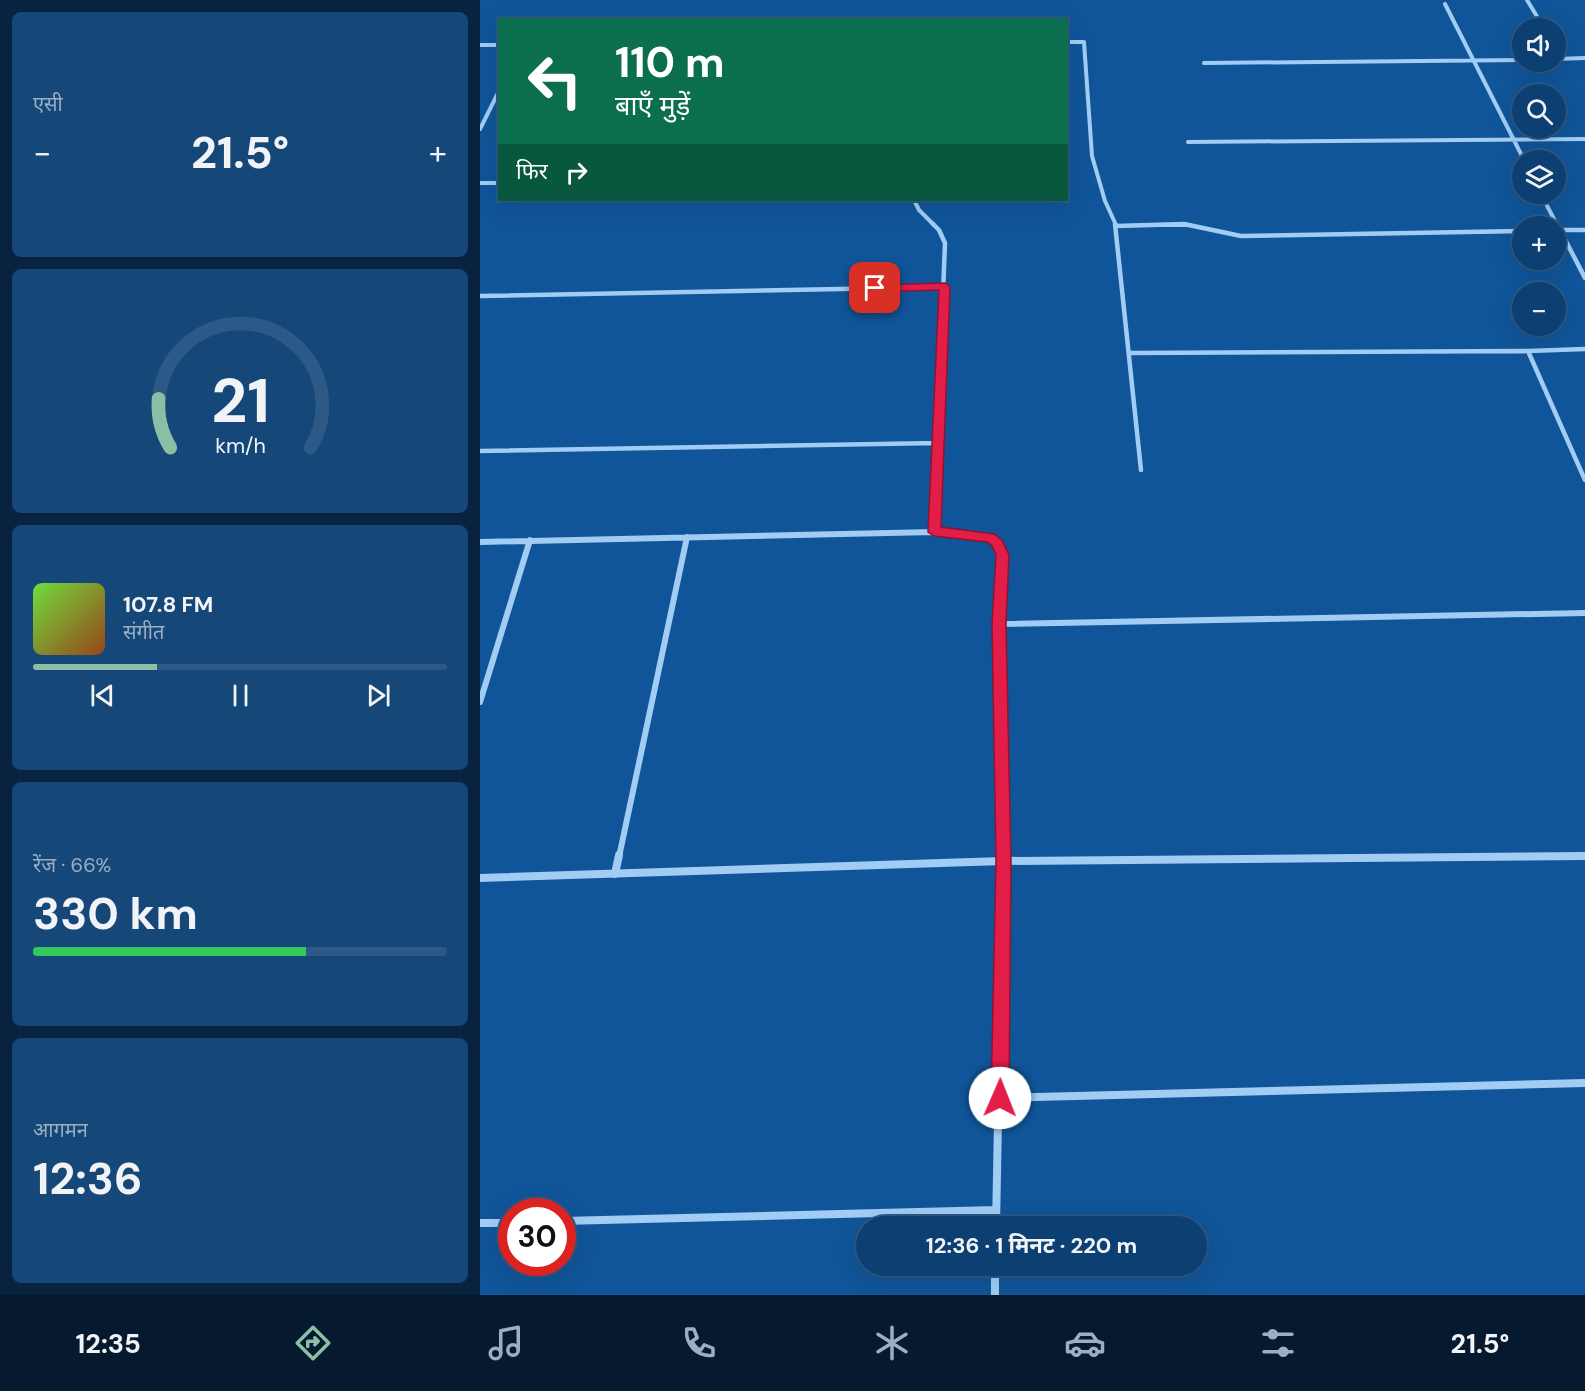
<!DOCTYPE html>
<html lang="hi">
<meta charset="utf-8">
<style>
:root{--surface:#0c4073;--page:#154778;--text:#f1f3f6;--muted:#9aafc4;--line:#2c5985;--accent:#8abfa5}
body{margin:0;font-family:"DM Sans","Noto Sans Devanagari",sans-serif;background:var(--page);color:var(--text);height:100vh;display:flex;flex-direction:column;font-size:22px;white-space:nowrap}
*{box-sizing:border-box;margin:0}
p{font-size:20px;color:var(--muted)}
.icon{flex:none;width:33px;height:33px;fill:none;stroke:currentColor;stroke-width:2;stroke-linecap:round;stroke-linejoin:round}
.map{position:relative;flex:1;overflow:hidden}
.drawer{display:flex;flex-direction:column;gap:12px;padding:12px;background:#07233f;width:480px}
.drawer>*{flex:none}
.guide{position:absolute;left:18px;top:18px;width:570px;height:183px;border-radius:0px;box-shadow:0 6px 24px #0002,0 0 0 2px var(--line);background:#0b6e4f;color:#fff;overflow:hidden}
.buttons{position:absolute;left:1032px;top:18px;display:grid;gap:12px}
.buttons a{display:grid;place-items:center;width:54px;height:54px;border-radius:50%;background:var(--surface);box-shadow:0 6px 24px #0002,0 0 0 2px var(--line);font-size:30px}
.speed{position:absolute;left:18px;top:1198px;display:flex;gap:12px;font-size:30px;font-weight:700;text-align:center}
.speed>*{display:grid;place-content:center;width:78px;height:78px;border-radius:50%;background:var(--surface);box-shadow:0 6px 24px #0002,0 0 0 2px var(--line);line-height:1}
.speed .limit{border:9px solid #d22;background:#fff;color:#111}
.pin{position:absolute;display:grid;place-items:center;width:51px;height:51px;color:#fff;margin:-26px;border-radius:12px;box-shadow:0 3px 9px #0006}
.me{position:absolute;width:66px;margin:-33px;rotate:1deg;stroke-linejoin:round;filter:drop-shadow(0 0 4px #0008)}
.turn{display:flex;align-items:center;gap:21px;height:126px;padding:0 18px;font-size:27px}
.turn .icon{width:78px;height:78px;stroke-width:2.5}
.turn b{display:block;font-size:42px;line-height:51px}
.then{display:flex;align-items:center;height:57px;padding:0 18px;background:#0003;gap:12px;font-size:22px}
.big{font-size:45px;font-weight:700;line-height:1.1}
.drawer .tile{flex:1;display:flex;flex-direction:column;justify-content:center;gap:9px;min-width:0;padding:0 21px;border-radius:9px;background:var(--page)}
.drawer .dial{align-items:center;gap:0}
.dial svg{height:156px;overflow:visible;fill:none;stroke:var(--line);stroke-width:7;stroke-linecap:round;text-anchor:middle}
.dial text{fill:var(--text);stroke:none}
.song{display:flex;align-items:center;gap:18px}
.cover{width:72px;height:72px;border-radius:9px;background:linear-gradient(135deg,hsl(100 70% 55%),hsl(20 70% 35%))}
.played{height:6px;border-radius:3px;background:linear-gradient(90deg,var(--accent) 30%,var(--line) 30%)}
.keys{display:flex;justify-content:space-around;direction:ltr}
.heat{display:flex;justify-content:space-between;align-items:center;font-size:33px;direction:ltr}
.charge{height:9px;border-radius:4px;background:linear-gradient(90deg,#34c759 66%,var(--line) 0)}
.trip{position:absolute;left:376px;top:1216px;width:351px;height:60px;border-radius:30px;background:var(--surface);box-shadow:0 6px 24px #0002,0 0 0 2px var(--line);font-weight:700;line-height:60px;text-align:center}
.dock{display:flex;height:96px;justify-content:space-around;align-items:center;background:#051a2e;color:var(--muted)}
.dock .icon{width:42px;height:42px}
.dock .on{color:var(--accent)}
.dock b{font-size:27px;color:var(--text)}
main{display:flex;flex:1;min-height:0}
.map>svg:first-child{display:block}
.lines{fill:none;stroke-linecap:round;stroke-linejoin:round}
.minor-far3{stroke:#a1cdf4;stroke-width:4}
.minor-far2{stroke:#a1cdf4;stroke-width:4.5}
.minor-far1{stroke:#a1cdf4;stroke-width:6}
.minor{stroke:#a1cdf4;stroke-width:8}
.route{fill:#e11d48;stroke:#92132f;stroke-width:1.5}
</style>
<main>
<section class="drawer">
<div class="tile"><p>एसी</p>
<div class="heat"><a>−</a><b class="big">21.5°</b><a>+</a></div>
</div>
<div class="tile dial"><svg viewBox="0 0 100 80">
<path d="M14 69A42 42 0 1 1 86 69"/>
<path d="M14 69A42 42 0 0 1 8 44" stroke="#8abfa5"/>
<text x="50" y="56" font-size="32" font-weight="700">21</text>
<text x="50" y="72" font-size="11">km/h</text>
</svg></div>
<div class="tile">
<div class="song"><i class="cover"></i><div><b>107.8 FM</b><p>संगीत</p></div></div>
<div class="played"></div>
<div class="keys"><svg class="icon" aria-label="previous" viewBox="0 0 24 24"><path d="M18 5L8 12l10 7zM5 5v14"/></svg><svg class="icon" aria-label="pause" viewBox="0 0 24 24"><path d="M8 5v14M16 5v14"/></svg><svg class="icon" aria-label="next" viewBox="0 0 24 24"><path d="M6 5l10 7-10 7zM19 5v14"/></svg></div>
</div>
<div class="tile"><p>रेंज · 66%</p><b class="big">330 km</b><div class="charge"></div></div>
<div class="tile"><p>आगमन</p><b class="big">12:36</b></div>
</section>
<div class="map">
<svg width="1105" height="1295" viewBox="0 0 1105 1295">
<rect width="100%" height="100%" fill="#105599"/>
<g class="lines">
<!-- minor-far3 -->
<path class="minor-far3" d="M1047,0L1064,28
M965,4L1044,160
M586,42H604L612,156L625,201L636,225
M0,45H20
M1076,46L1083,59
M1076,59L1105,58
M724,63L1042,60
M0,129L20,89
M708,142L1105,139
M0,183H20
M1061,194L1077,225
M434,200L439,210L454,225
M663,225H710"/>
<!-- minor-far2 -->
<path class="minor-far2" d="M453,224L459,230L465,243L457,443
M635,224L661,470
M1077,224L1105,278
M636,226L704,224L761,236L1042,231
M1076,230H1105
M0,296L465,287
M1105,349L1048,351L1105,480
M651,353L1048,351
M0,451L457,443L455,506"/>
<!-- minor-far1 -->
<path class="minor-far1" d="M454,532L455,504
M0,542L454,532L510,538L517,543L522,555L519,624L523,857
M519,624L1105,613
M0,702L50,540
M139,857L207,537
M1005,857L1105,856"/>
<!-- minor -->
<path class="minor" d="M135,874L139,855
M0,878L523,861L1105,856
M520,1098L1105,1083
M82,1221L516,1210
M0,1223H32
M516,1227L523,855
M515,1266V1295"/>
</g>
<!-- route -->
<path class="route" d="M465,283L470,287L461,527L514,534L522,540L529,555L526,624L531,861L529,1098L526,1104L520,1107L514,1104L511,1098L516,861L512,624L516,555L512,546L507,542L454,536L448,532L459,290L395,292L390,288L395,285Z"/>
</svg>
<div class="buttons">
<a><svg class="icon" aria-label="sound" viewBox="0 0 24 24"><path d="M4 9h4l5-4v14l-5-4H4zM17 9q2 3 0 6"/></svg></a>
<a><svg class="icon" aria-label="search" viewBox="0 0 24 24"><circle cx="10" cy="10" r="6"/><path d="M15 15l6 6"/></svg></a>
<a><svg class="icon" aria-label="layers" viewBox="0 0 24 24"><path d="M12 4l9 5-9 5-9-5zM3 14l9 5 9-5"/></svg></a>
<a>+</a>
<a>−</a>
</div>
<div class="speed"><div class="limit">30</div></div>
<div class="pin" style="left:395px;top:288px;background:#d93025"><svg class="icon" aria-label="arrive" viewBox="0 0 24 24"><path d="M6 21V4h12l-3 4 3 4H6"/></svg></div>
<svg class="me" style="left:520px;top:1098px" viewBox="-20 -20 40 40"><circle r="19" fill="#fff"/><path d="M0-13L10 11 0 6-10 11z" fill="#e11d48"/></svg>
<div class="trip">12:36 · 1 मिनट · 220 m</div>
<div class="guide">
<div class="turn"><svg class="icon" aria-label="left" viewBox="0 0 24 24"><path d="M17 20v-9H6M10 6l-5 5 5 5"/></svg><div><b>110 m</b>बाएँ मुड़ें</div></div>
<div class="then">फिर<svg class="icon" aria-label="right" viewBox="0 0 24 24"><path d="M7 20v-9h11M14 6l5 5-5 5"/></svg></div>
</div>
</div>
</main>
<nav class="dock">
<b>12:35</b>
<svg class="icon on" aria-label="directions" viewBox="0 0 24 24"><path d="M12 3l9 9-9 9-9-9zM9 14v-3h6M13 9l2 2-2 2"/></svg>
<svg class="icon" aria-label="music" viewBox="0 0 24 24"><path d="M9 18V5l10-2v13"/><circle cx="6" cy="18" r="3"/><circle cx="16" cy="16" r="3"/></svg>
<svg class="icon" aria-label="phone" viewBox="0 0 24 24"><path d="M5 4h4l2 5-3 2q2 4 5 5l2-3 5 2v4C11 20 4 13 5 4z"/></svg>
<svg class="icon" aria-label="climate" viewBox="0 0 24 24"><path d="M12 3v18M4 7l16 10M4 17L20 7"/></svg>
<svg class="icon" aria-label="car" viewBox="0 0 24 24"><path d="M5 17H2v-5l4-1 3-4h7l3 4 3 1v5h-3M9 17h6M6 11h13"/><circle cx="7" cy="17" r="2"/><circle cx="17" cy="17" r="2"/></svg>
<svg class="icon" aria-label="filters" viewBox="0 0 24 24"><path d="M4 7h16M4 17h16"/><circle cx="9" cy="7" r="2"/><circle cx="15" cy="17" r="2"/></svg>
<b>21.5°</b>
</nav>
